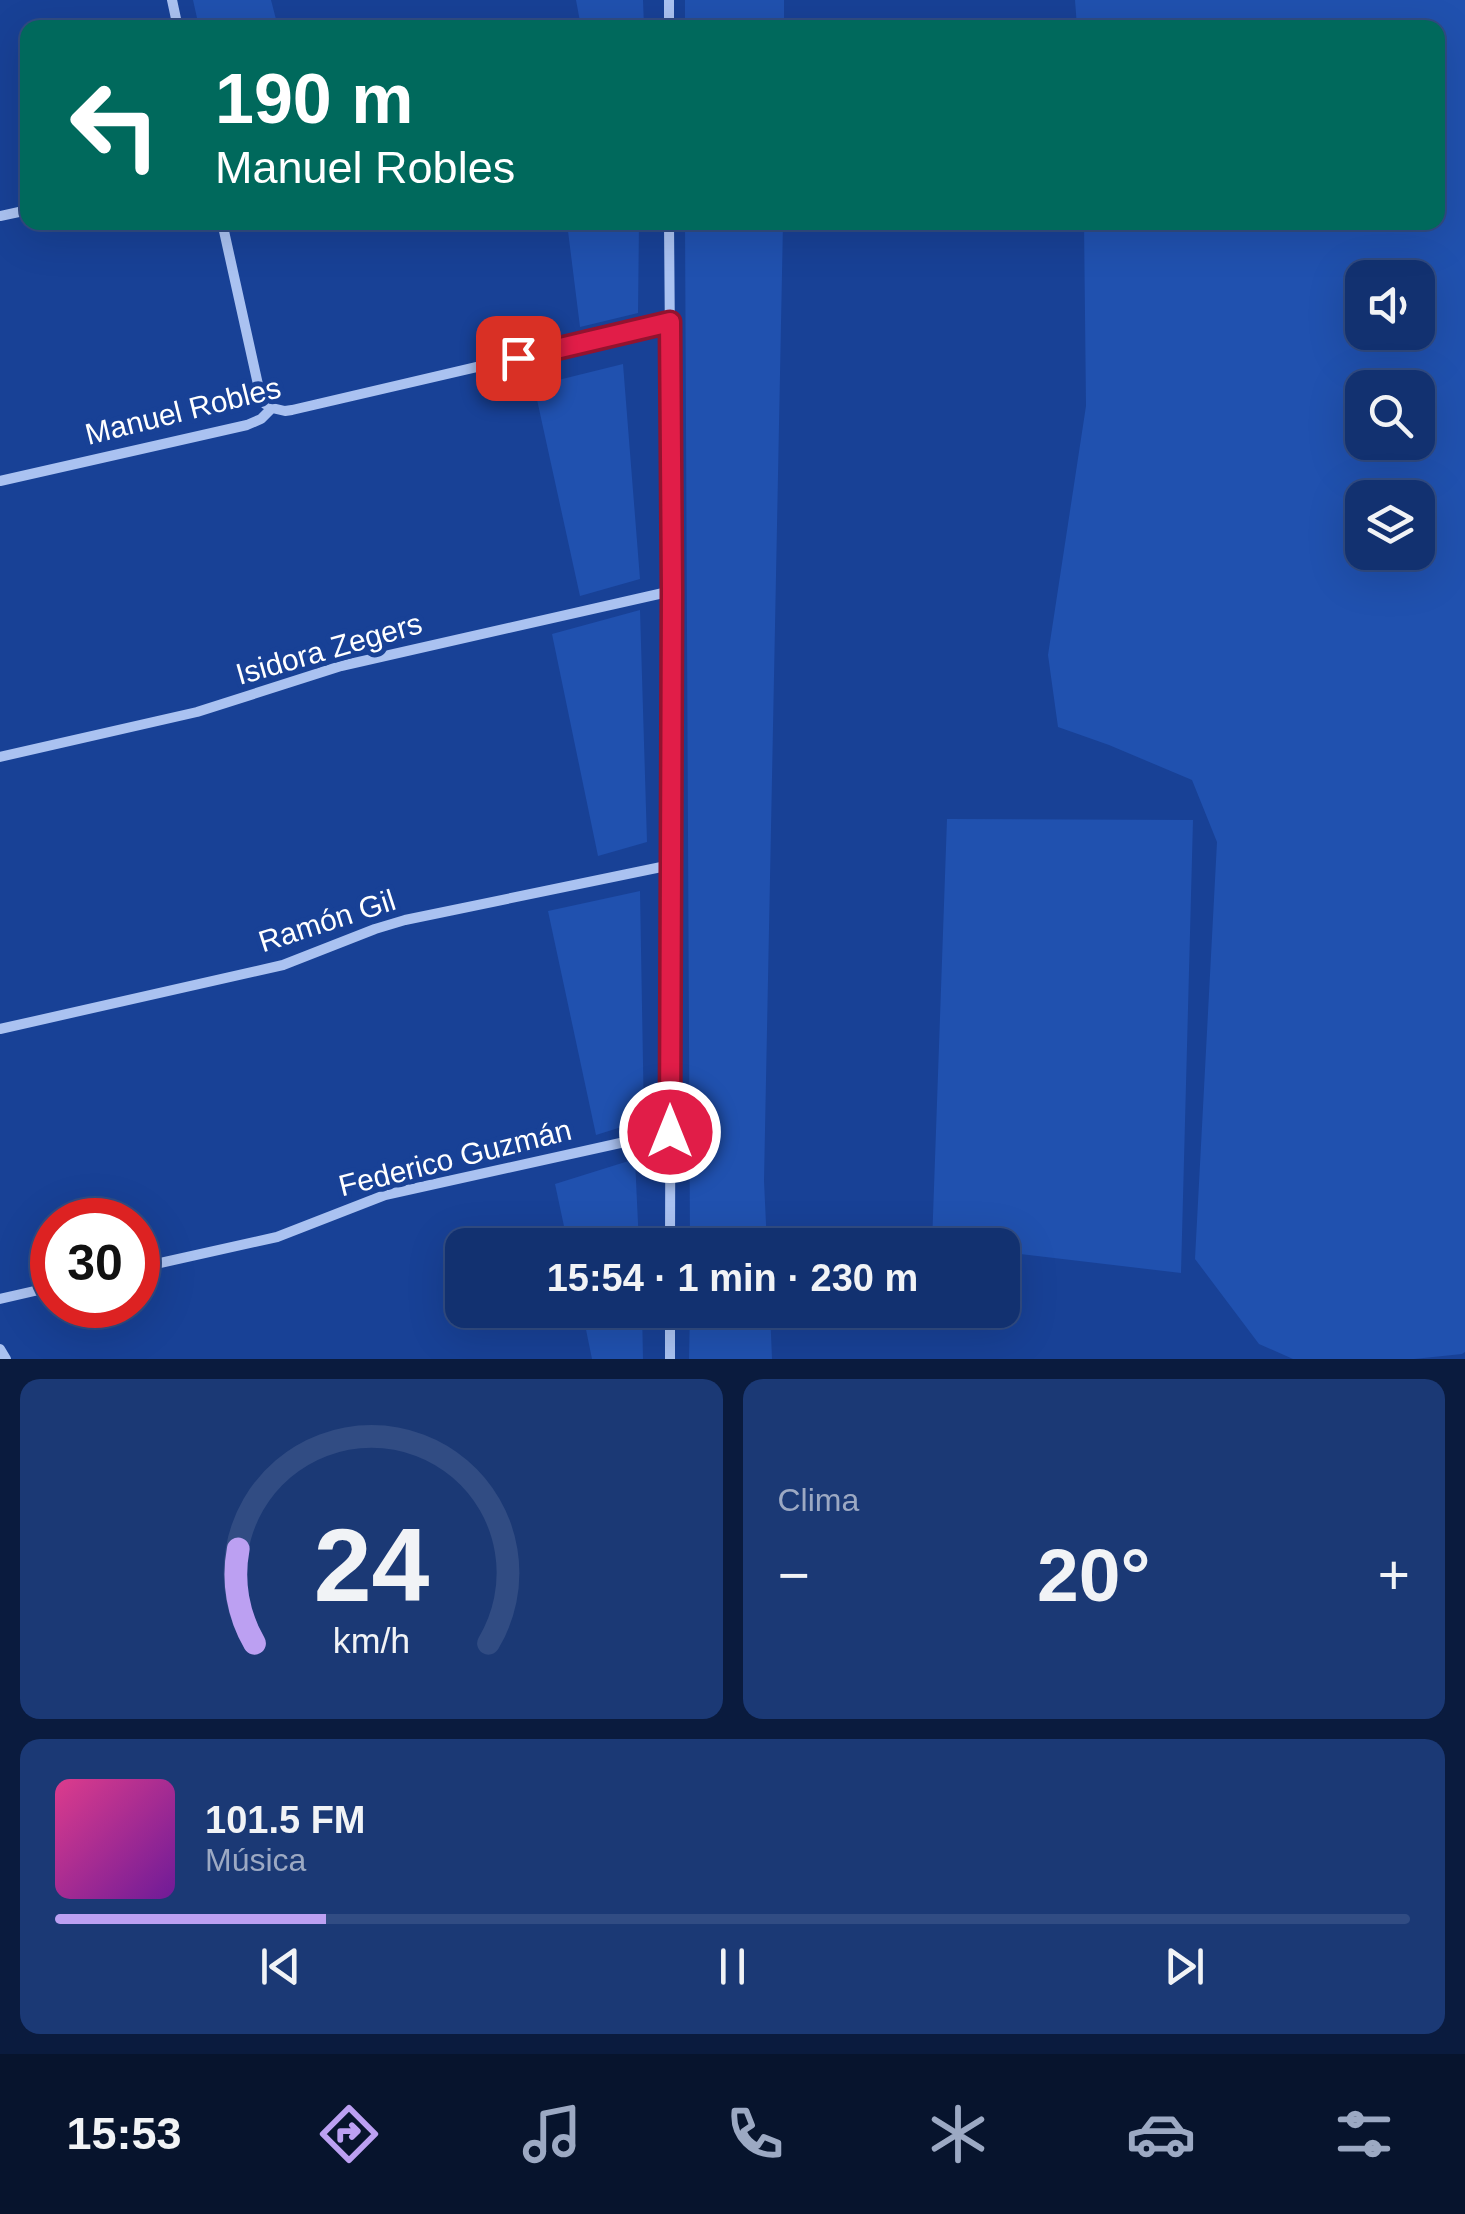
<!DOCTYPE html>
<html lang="es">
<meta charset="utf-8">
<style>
:root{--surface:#123170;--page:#1b3975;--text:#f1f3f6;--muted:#9ca9c3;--line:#314c83;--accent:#bca0f2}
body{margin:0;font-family:Helvetica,sans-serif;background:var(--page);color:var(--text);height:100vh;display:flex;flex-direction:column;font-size:38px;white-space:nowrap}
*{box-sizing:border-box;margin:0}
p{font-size:32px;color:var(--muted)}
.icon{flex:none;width:55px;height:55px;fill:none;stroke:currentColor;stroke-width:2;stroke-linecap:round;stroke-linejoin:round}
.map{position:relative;height:1359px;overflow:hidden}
.panel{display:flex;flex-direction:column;gap:20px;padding:20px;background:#0a1b3e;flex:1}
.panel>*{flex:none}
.banner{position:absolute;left:20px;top:20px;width:1425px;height:210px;border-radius:20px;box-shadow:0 10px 40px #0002,0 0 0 2px var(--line);background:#00695c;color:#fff;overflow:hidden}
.buttons{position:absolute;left:1345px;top:260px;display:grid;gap:20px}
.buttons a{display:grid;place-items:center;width:90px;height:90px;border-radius:20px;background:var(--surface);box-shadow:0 10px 40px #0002,0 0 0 2px var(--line);font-size:50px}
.speed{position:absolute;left:30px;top:1198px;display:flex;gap:20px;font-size:50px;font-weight:700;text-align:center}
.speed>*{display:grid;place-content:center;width:130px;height:130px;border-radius:50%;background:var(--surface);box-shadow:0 10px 40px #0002,0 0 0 2px var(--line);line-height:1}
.speed .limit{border:15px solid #d22;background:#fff;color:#111}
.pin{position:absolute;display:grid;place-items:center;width:85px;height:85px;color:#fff;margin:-42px;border-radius:20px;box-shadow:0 5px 15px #0006}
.me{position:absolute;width:110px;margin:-55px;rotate:0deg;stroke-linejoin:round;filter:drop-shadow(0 0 8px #0008)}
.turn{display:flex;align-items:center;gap:35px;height:210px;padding:0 30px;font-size:45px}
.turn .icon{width:130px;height:130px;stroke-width:2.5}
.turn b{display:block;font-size:70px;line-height:85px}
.big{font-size:75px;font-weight:800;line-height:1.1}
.panel .tile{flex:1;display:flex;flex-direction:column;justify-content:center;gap:15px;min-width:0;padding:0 35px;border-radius:20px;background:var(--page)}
.panel .dial{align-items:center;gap:0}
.dial svg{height:260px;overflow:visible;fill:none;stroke:var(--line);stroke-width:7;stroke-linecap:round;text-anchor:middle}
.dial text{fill:var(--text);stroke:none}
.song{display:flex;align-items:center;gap:30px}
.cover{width:120px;height:120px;border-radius:15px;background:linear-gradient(135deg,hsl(330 70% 55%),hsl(280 70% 35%))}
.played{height:10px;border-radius:5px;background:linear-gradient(90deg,var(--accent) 20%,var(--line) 20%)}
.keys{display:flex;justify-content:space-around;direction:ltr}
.heat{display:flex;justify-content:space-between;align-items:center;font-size:55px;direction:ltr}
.panel .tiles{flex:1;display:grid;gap:20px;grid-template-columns:1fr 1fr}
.tile:last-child{grid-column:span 2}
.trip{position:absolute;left:445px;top:1228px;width:575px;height:100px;border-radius:20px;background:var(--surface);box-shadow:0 10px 40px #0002,0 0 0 2px var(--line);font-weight:800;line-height:100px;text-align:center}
.dock{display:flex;height:160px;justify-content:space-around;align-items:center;background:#07142d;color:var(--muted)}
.dock .icon{width:70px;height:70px}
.dock .selected{color:var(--accent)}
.dock b{font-size:45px;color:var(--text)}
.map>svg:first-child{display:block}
.green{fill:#2051af;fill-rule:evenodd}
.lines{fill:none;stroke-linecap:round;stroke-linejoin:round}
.street{stroke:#aac2f1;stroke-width:10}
.route-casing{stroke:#92132f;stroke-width:25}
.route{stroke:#e11d48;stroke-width:18}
.labels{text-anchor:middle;stroke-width:10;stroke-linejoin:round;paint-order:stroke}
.street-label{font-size:30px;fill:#fff;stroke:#184196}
</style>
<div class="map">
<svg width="1465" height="1359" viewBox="0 0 1465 1359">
<rect width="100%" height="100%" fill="#184196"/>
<!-- green -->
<path class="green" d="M193,0H271L278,27H199Z
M576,0H643L644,27H581Z
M685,0H784V27H685Z
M1075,0H1465V1352L1462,1354L1414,1359H1293L1259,1344L1195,1259L1217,842L1192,780L1109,745L1058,727L1048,655L1086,406L1084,223L1438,222V28L1077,27ZM1362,278H1418V332H1362ZM1362,388H1418V442H1362ZM1362,498H1418V552H1362Z
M567,223H639L638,313L580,327Z
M685,223H783L764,1181L767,1245H690Z
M623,364L640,579L580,596L534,386Z
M640,610L647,842L598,856L552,634Z
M947,819L1193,820L1181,1273L1003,1252L1002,1245L932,1244Z
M640,891L644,1120L596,1135L548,911Z
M635,1159L639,1245H568L555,1184Z
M582,1310H642L643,1359H592Z
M690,1310H770L772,1359H689Z"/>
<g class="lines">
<!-- street -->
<path class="street" d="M172,0L178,28
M669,0V28
M0,216L28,210
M222,222L259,389L265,404L272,408
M669,222L672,591L670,1245
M272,408L285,411L292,410L670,322
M0,481L247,425L261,419L272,408
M0,757L197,712L341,666L672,591
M0,1029L283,965L375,929L405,920L671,865
M138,1268L277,1237L385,1195L670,1132
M0,1299L52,1287
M670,1310V1359
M0,1349L6,1359"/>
</g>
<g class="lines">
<!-- route casing -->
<g class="route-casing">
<path id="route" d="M518,358L670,322L672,592L670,1132"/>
</g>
<!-- route -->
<use href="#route" class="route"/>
</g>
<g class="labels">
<!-- street labels -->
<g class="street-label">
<text transform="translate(183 411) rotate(-14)" y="10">Manuel Robles</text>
<text transform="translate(329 649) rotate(-16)" y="10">Isidora Zegers</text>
<text transform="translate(327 921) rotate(-18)" y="10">Ramón Gil</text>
<text transform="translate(455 1158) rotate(-14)" y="10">Federico Guzmán</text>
</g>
</g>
</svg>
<div class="buttons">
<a><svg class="icon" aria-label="sound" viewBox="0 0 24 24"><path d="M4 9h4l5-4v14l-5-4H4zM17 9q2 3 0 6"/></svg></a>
<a><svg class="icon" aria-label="search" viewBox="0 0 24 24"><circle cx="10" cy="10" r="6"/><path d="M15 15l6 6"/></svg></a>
<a><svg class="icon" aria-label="layers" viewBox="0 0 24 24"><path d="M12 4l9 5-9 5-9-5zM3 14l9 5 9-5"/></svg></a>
</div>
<div class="speed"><div class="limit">30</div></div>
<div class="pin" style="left:518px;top:358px;background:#d93025"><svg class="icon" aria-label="arrive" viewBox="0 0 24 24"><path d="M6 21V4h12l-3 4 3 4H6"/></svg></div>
<svg class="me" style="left:670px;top:1132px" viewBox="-20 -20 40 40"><circle r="17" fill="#e11d48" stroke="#fff" stroke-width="3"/><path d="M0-11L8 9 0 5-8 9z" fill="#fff"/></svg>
<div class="trip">15:54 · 1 min · 230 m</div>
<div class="banner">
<div class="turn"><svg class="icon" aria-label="left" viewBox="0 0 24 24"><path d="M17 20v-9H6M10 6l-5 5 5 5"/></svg><div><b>190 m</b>Manuel Robles</div></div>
</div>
</div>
<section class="panel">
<div class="tiles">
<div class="tile dial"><svg viewBox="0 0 100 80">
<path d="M14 69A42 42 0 1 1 86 69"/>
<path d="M14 69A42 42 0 0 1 9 40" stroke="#bca0f2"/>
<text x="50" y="56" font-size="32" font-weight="700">24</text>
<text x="50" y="72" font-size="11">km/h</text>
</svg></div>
<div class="tile"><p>Clima</p>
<div class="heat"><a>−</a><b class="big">20°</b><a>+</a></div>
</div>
<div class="tile">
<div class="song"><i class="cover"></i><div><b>101.5 FM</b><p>Música</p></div></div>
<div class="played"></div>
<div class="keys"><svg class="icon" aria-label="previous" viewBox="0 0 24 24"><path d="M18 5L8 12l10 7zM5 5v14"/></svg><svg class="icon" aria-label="pause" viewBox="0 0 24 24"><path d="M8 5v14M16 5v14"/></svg><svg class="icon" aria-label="next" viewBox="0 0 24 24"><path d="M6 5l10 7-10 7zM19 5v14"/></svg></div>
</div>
</div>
</section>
<nav class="dock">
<b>15:53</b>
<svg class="icon selected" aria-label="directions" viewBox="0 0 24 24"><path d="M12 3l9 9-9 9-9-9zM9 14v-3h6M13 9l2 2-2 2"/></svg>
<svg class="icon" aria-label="music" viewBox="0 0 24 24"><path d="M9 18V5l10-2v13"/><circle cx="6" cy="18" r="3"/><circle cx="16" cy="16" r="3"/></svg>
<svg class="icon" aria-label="phone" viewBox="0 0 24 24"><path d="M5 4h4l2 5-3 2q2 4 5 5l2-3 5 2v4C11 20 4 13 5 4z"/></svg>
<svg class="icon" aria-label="climate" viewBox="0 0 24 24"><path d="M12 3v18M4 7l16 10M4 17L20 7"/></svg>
<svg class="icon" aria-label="car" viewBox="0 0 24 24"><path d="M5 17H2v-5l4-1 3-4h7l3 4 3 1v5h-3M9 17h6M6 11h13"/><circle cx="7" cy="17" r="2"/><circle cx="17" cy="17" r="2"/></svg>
<svg class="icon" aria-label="filters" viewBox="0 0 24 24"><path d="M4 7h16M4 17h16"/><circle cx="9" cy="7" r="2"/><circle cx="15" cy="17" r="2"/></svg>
</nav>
